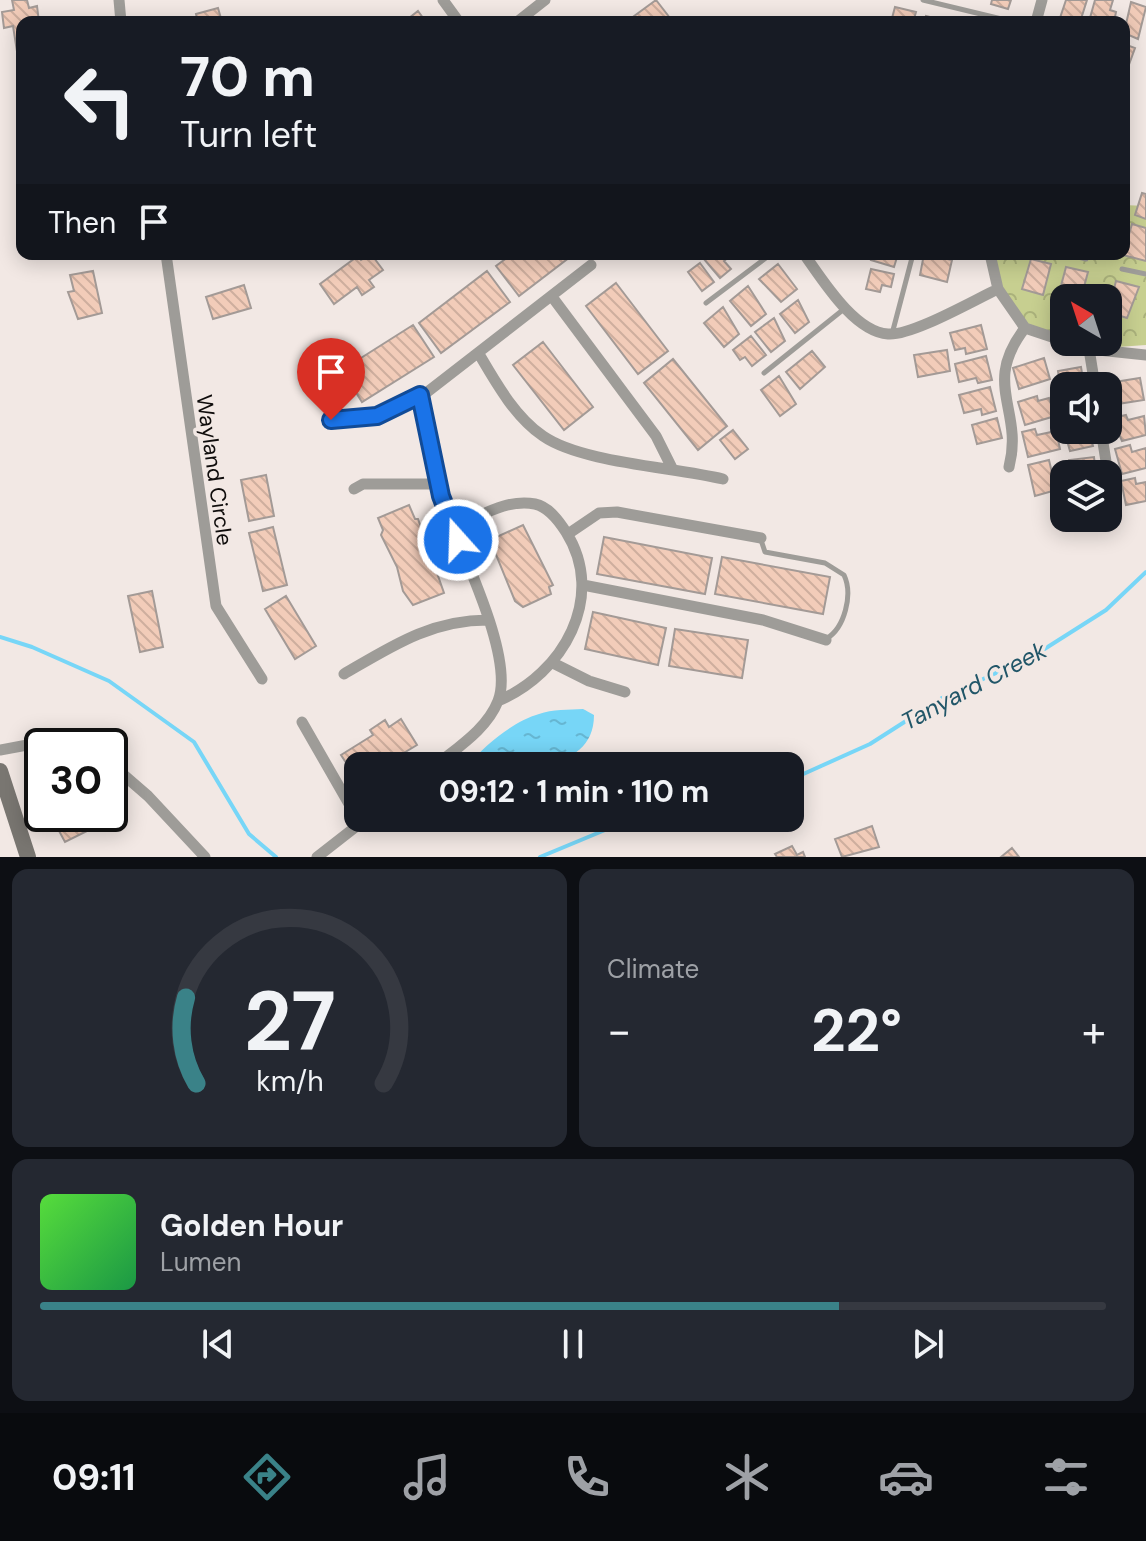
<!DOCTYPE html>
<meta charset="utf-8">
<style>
:root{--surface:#171b24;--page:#242831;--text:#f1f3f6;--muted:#9ea1a6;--line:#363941;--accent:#3a8288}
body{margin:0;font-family:"DM Sans",sans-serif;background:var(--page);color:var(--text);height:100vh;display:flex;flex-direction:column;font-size:30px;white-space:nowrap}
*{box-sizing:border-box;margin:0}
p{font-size:26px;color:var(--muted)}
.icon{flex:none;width:44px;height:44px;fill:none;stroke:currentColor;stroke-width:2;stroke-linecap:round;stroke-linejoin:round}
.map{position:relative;height:857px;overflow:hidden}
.drawer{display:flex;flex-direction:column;gap:12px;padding:12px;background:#0d0f14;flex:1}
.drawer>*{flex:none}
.top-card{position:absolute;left:16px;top:16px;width:1114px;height:244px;border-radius:16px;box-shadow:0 4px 20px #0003;background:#171b24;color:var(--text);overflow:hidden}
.needle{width:52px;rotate:321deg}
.controls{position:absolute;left:1050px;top:284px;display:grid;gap:16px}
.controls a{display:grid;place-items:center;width:72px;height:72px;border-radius:16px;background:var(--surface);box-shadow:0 4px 20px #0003;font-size:40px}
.speed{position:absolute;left:24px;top:728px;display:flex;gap:16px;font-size:40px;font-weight:700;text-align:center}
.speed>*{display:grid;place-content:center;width:104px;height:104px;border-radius:50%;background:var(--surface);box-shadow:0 4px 20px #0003;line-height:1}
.speed .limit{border:4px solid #111;border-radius:12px;background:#fff;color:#111}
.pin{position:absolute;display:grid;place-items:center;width:68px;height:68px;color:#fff;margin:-82px -34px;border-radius:50% 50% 50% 0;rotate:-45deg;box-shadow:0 0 8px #0007}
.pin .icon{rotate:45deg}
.me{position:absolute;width:88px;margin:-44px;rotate:340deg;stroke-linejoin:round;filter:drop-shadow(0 0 6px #0008)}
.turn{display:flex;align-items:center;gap:28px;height:168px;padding:0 32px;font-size:36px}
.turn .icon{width:104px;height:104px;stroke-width:2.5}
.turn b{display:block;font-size:56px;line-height:68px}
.then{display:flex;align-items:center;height:76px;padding:0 32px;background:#0003;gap:16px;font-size:30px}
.big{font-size:60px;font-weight:700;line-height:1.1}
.drawer .tile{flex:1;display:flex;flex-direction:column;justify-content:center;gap:12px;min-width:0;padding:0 28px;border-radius:16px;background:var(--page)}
.drawer .dial{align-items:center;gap:0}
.dial svg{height:208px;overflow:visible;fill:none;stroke:var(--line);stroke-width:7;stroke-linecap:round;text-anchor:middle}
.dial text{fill:var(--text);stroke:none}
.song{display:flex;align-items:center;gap:24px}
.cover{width:96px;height:96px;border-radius:12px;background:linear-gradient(135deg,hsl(110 70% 55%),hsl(140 70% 35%))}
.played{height:8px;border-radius:4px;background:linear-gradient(90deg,var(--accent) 75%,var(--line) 75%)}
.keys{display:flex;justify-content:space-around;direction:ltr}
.heat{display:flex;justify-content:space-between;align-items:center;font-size:44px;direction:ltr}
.drawer .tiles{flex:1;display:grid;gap:12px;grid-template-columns:1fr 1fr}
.tile:last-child{grid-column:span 2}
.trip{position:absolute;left:344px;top:752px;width:460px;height:80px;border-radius:16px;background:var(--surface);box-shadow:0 4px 20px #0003;font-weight:700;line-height:80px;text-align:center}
.menu{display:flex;height:128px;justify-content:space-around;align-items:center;background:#090b0e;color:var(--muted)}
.menu .icon{width:56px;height:56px}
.menu .selected{color:var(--accent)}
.menu b{font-size:36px;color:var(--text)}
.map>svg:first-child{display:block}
.forest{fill:url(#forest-crowns)}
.water{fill:url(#water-ripples)}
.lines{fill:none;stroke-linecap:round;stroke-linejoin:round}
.stream{stroke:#77d6f7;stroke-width:4}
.building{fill:url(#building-back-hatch);stroke:#a39a96;stroke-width:2}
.lane{stroke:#9e9c98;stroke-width:5}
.street{stroke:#9e9c98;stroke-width:11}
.secondary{stroke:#797671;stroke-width:16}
.route-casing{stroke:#114b97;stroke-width:20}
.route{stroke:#1a73e8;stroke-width:14}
.labels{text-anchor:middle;stroke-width:7;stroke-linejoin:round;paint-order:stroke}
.street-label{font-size:22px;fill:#0f0c0b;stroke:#f2e8e4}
.water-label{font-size:24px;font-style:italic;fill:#215668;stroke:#f2e8e4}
</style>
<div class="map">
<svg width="1146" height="857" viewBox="0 0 1146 857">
<defs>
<pattern id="forest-crowns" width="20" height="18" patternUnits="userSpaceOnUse" patternTransform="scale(2)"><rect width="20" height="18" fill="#c7cf90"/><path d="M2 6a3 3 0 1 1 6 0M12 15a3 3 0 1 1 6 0" fill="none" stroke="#aab17b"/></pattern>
<pattern id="water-ripples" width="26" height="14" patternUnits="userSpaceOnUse" patternTransform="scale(2)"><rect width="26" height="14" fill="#77d6f7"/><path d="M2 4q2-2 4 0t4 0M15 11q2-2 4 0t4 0" fill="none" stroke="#66b6d2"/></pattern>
<pattern id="building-back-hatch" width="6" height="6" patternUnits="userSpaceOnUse" patternTransform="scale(2)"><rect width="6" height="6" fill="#f2ccb9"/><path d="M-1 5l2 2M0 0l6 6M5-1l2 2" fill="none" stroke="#ceae9e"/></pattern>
</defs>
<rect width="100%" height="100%" fill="#f2e8e4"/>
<!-- forest -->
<path class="forest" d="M1124,205L1146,206V345L1089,349L1069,342H1108V298H1064V340C1004,321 1008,313 995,254H1124Z"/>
<!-- water -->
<path class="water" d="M583,709L594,715C594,777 509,766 468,766C483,746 514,721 539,714C552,709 569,710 583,709Z"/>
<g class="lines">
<!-- stream -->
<path class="stream" d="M0,637L32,647L109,681L194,742L249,834L276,857
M790,780L870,744L942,698L1035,655L1106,610L1146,572
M540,857L617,825H638L669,818"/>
</g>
<!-- building -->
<path class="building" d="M12,0H27L29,8L37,6L39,22H22L19,64L13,26L4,28L2,12L14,10Z
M656,0L670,18L665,22H626Z
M992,0H1011L1008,9L991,4Z
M1066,0H1087L1080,22L1060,18Z
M1095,0H1113L1110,10L1116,12L1114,22L1090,18Z
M1131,2L1146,7L1138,39L1124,33Z
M895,7L916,12L913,22H891Z
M218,8L222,22H198L196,14Z
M418,11L426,22H404Z
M926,16L946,21V22H925Z
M1124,44L1135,48L1127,70L1124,69Z
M1142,193L1146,194V219L1135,215Z
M1132,224L1146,228V261L1123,255Z
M371,254L383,270L369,280L374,287L362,295L357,287L334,304L320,284L358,256L361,260Z
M512,254H574L519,296L496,266Z
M710,254L731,255L724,261L731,269L720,278L704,259Z
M873,254H898L894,267L871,260Z
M924,254L952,260L947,282L920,275Z
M1031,259L1051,264L1043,295L1022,289Z
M700,263L714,282L702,291L688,272Z
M778,264L797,289L781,302L759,279Z
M1066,267L1088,272L1081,298L1058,297Z
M871,269L894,274L891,287L882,285L880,292L866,289Z
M93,271L102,313L78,319L68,292L74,291L70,275Z
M487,271L510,302L441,353L419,323Z
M1116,281L1139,287L1127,318L1108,312Z
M616,283L668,351L638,374L586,306Z
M244,285L251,308L213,319L206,297Z
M748,286L766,314L751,326L730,301Z
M798,300L809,322L795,333L780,314Z
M723,307L739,334L724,347L704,323Z
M774,318L785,341L771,352L755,332Z
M413,325L434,357L362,402L342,370Z
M981,325L987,349L966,354L965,348L955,350L950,333Z
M751,336L766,355L752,366L745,357L740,360L733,350Z
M543,342L593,407L564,430L513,365Z
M947,350L950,371L918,377L914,355Z
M812,351L825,367L800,389L786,372Z
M986,356L992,380L978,383L976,378L959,382L955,364Z
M1044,358L1050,379L1019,389L1013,368Z
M673,359L727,426L698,450L644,383Z
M1081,367L1084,386H1064L1061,391L1058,371Z
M779,376L796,404L780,416L761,390Z
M1140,378L1144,400L1111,405L1108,383Z
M990,387L996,411L982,415L981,409L964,413L959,395Z
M1037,396L1038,401L1049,398L1055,416L1025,425L1018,402Z
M1126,415L1128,420L1144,416L1146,435L1122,441L1112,418Z
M997,418L1002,438L977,444L972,425Z
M1035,429L1037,435L1056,431L1060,449L1028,457L1022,432Z
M733,430L748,449L735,459L720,440Z
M1064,430H1089L1093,446L1070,451Z
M1130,445L1132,452L1146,448V468L1122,474L1115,449Z
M1094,457L1096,474H1071L1069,460Z
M1049,460L1056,490L1035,496L1028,465Z
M266,475L274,516L249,521L241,480Z
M1135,478L1136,484L1146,482V501L1126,505L1121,481Z
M409,505L415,519H418L444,593L413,605L403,591L397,567L381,535L383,530L378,518Z
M523,525L553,585L549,587L551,594L523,607L515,601L490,540Z
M273,527L287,585L263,591L249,533Z
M604,537L712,558L705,594L597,574Z
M722,557L830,577L823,614L715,594Z
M152,591L163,647L140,652L128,596Z
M286,596L316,646L295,659L265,609Z
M593,612L666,628L658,665L585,649Z
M675,629L748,640L742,678L669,666Z
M401,719L417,745L382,766H358V781L341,755L373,735L370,730L385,720L389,727Z
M59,814H73L77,821L83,818L89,830L65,842L52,818Z
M872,826L879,847L842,857L835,839Z
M792,846L797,855L803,852L805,857H777L775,854Z
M1012,848L1019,857H1001Z"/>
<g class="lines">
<!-- lane -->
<path class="lane" d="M923,0L1014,22
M1124,83H1125
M1067,254L1086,259
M1122,269L1146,274
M706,303L771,254
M892,334L913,254
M764,373L844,309
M761,540L765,552L825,563L844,575C853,594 845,628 826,639"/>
<!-- street -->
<path class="street" d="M119,0L121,22
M443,0L459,22
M517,22L545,0
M1036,22L1042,0
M166,254L216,606L262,679
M804,254C822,279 854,332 888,334C912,336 974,300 998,289
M990,254L998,289L1025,328L1064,341
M553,298L656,436L672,468
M1067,342L1089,349L1146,355
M1089,349L1095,386
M479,354C496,383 515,417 543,436C582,463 674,467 723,479
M420,395C427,429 431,464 441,497C456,542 516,656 498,701C487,729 458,747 435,766
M331,420L377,416L426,393L591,265
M1101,430L1108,474
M1009,467C1024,409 981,385 1025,328
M1108,476L1111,499
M354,489L363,484H438
M454,527C479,517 507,498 535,504C549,507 559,521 566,532C607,597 563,674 498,701
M568,534L599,513L617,512L761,538
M583,585L763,620L826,640
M553,663L589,681L625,692
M344,674C392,646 431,620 488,620
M302,722L360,823
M0,750L54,740L79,746
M110,763L148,796L205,857
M317,857L367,818"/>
<!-- secondary -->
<path class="secondary" d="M0,771L28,857"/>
</g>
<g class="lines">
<!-- route casing -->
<g class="route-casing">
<path id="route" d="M331,420L377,416L420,395L441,496L458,540"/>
</g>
<!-- route -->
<use href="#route" class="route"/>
</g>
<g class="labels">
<!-- street labels -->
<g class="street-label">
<text transform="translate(215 470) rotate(82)" y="8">Wayland Circle</text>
</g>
<!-- water labels -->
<g class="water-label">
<text transform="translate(974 686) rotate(-28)" y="8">Tanyard Creek</text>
</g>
</g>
</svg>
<div class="controls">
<a><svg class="needle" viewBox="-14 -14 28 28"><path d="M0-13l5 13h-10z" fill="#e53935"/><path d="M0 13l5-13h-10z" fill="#9ea1a6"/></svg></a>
<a><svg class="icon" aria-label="sound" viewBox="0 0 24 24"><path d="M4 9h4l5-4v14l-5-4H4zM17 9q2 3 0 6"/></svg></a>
<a><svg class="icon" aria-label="layers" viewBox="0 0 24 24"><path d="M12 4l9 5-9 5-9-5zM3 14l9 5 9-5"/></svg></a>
</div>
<div class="speed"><div class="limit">30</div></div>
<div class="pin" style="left:331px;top:420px;background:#d93025"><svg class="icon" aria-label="arrive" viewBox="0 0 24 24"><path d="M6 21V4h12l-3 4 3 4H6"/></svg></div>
<svg class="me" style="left:458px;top:540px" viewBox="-20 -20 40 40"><circle r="17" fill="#1a73e8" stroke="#fff" stroke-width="3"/><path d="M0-11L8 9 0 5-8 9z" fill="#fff"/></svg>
<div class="trip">09:12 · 1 min · 110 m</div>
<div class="top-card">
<div class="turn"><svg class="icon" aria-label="left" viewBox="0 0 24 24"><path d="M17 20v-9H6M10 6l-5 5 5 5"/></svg><div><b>70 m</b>Turn left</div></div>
<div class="then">Then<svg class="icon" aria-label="arrive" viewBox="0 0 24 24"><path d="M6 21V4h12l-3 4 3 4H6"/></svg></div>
</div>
</div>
<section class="drawer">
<div class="tiles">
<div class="tile dial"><svg viewBox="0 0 100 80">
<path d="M14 69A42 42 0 1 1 86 69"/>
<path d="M14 69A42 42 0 0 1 10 36" stroke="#3a8288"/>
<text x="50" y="56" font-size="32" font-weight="700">27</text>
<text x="50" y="72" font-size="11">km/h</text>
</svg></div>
<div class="tile"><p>Climate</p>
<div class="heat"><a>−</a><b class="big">22°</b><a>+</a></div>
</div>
<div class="tile">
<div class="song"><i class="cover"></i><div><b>Golden Hour</b><p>Lumen</p></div></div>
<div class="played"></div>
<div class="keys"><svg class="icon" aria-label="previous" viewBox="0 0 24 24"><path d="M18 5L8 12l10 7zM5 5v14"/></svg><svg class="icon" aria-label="pause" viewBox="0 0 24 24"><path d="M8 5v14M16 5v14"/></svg><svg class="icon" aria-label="next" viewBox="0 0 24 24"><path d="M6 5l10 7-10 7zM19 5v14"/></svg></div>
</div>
</div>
</section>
<nav class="menu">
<b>09:11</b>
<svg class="icon selected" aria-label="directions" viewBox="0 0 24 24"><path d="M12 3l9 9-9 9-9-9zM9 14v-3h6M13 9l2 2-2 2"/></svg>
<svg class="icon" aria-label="music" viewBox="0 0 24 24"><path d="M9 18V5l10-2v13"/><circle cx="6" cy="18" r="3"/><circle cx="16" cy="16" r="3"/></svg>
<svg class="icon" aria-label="phone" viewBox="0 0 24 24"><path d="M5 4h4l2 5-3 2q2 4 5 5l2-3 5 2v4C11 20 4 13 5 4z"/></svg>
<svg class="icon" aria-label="climate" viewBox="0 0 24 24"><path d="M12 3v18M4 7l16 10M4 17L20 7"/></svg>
<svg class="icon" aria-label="car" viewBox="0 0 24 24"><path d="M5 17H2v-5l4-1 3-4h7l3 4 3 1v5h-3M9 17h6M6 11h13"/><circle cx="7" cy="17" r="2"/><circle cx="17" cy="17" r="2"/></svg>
<svg class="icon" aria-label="filters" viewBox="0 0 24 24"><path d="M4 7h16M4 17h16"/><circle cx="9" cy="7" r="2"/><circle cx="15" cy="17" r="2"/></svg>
</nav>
